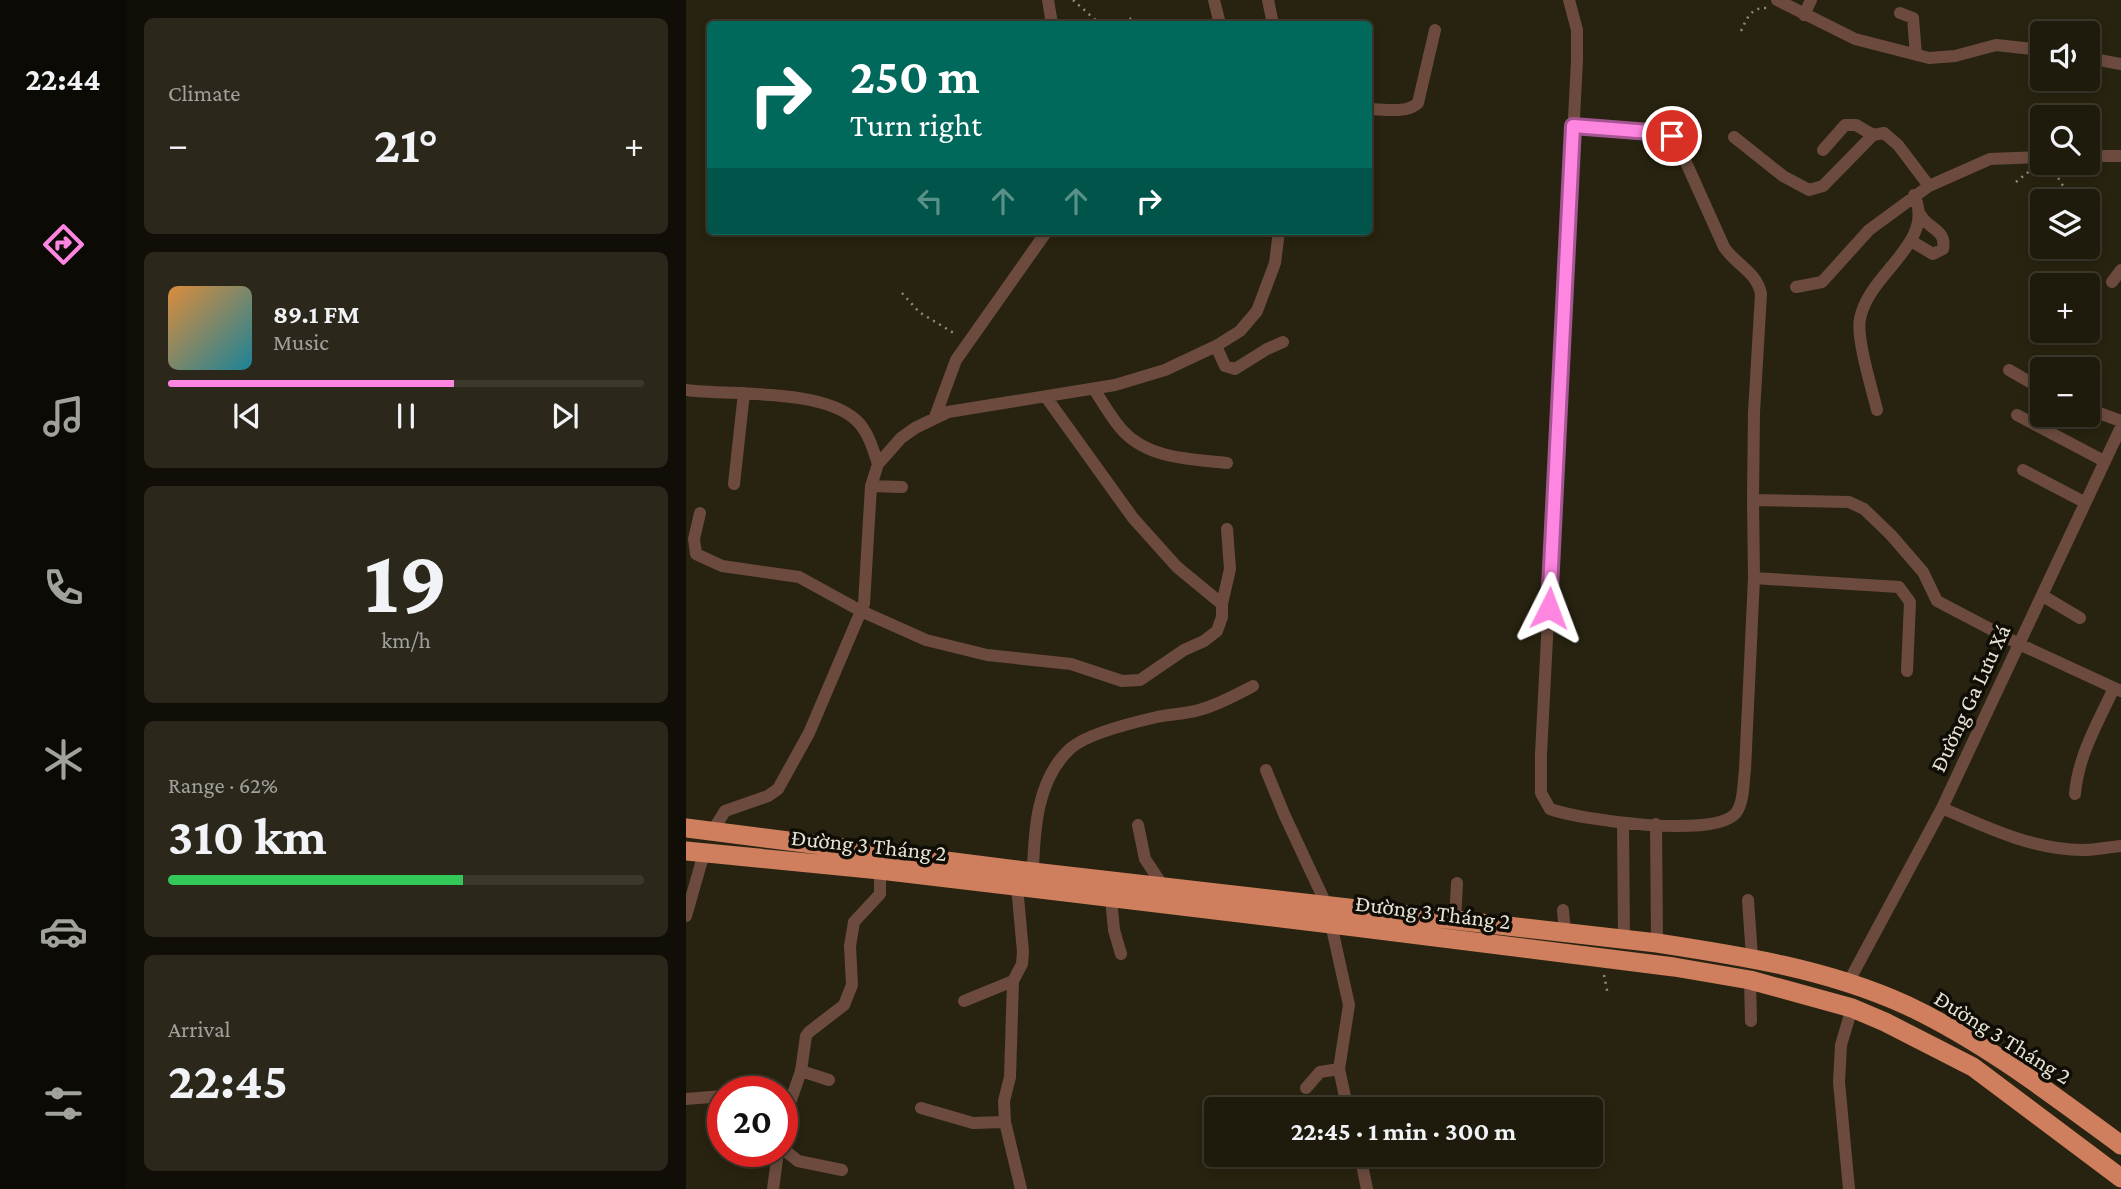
<!DOCTYPE html>
<meta charset="utf-8">
<style>
:root{--surface:#1e1a0c;--page:#2b271a;--text:#f1f3f6;--muted:#a1a19d;--line:#3c382d;--accent:#fe85e0}
body{margin:0;font-family:"Crimson Pro",serif;background:var(--page);color:var(--text);height:100vh;display:flex;flex-direction:column;font-size:26px;white-space:nowrap}
*{box-sizing:border-box;margin:0}
p{font-size:23px;color:var(--muted)}
.icon{flex:none;width:38px;height:38px;fill:none;stroke:currentColor;stroke-width:2;stroke-linecap:round;stroke-linejoin:round}
.map{position:relative;flex:1;overflow:hidden}
.panel{display:flex;flex-direction:column;gap:18px;padding:18px;background:#100e07;width:560px}
.panel>*{flex:none}
.hud{position:absolute;left:21px;top:21px;width:665px;height:214px;border-radius:7px;box-shadow:0 4px 10px #0003,0 0 0 2px var(--line);background:#00695c;color:#fff;overflow:hidden}
.buttons{position:absolute;left:1344px;top:21px;display:grid;gap:14px}
.buttons a{display:grid;place-items:center;width:70px;height:70px;border-radius:7px;background:var(--surface);box-shadow:0 4px 10px #0003,0 0 0 2px var(--line);font-size:35px}
.speed{position:absolute;left:21px;top:1076px;display:flex;gap:14px;font-size:35px;font-weight:700;text-align:center}
.speed>*{display:grid;place-content:center;width:91px;height:91px;border-radius:50%;background:var(--surface);box-shadow:0 4px 10px #0003,0 0 0 2px var(--line);line-height:1}
.speed .limit{border:10px solid #d22;background:#fff;color:#111}
.pin{position:absolute;display:grid;place-items:center;width:60px;height:60px;color:#fff;margin:-30px;border:4px solid #fff;border-radius:50%;box-shadow:0 2px 7px #0007}
.me{position:absolute;width:77px;margin:-38px;rotate:3deg;stroke-linejoin:round;filter:drop-shadow(0 0 5px #0008)}
.turn{display:flex;align-items:center;gap:24px;height:147px;padding:0 28px;font-size:32px}
.turn .icon{width:91px;height:91px;stroke-width:2.5}
.turn b{display:block;font-size:49px;line-height:60px}
.lanes{display:flex;align-items:center;height:66px;padding:0 28px;background:#0003;justify-content:center;gap:35px;direction:ltr}
.lanes .off{opacity:.35}
.big{font-size:52px;font-weight:700;line-height:1.1}
.panel .widget{flex:1;display:flex;flex-direction:column;justify-content:center;gap:10px;min-width:0;padding:0 24px;border-radius:10px;background:var(--page)}
.panel .dial{align-items:center;gap:0}
.dial b{font-size:91px;line-height:1}
.song{display:flex;align-items:center;gap:21px}
.cover{width:84px;height:84px;border-radius:10px;background:linear-gradient(135deg,hsl(30 70% 55%),hsl(190 70% 35%))}
.played{height:7px;border-radius:4px;background:linear-gradient(90deg,var(--accent) 60%,var(--line) 60%)}
.keys{display:flex;justify-content:space-around;direction:ltr}
.heat{display:flex;justify-content:space-between;align-items:center;font-size:38px;direction:ltr}
.charge{height:10px;border-radius:5px;background:linear-gradient(90deg,#34c759 62%,var(--line) 0)}
.trip{position:absolute;left:518px;top:1097px;width:399px;height:70px;border-radius:7px;background:var(--surface);box-shadow:0 4px 10px #0003,0 0 0 2px var(--line);font-weight:700;line-height:70px;text-align:center}
main{display:flex;flex:1;min-height:0}
.dock{display:flex;flex-direction:column;width:126px;justify-content:space-around;align-items:center;background:#0c0a05;color:var(--muted)}
.dock .icon{width:49px;height:49px}
.dock .selected{color:var(--accent)}
.dock b{font-size:32px;color:var(--text)}
.map>svg:first-child{display:block}
.lines{fill:none;stroke-linecap:round;stroke-linejoin:round}
.path{stroke:#8f8b7b;stroke-width:2.5;stroke-dasharray:2 5;stroke-linecap:butt}
.minor{stroke:#6c4b3e;stroke-width:12}
.highway{stroke:#d07f5e;stroke-width:19}
.route-casing{stroke:#a55692;stroke-width:18}
.route{stroke:#fe85e0;stroke-width:12}
.labels{text-anchor:middle;stroke-width:7;stroke-linejoin:round;paint-order:stroke}
.street-label{font-size:23px;fill:#e6e3d6;stroke:#0f0d05}
</style>
<main>
<nav class="dock">
<b>22:44</b>
<svg class="icon selected" aria-label="directions" viewBox="0 0 24 24"><path d="M12 3l9 9-9 9-9-9zM9 14v-3h6M13 9l2 2-2 2"/></svg>
<svg class="icon" aria-label="music" viewBox="0 0 24 24"><path d="M9 18V5l10-2v13"/><circle cx="6" cy="18" r="3"/><circle cx="16" cy="16" r="3"/></svg>
<svg class="icon" aria-label="phone" viewBox="0 0 24 24"><path d="M5 4h4l2 5-3 2q2 4 5 5l2-3 5 2v4C11 20 4 13 5 4z"/></svg>
<svg class="icon" aria-label="climate" viewBox="0 0 24 24"><path d="M12 3v18M4 7l16 10M4 17L20 7"/></svg>
<svg class="icon" aria-label="car" viewBox="0 0 24 24"><path d="M5 17H2v-5l4-1 3-4h7l3 4 3 1v5h-3M9 17h6M6 11h13"/><circle cx="7" cy="17" r="2"/><circle cx="17" cy="17" r="2"/></svg>
<svg class="icon" aria-label="filters" viewBox="0 0 24 24"><path d="M4 7h16M4 17h16"/><circle cx="9" cy="7" r="2"/><circle cx="15" cy="17" r="2"/></svg>
</nav>
<section class="panel">
<div class="widget"><p>Climate</p>
<div class="heat"><a>−</a><b class="big">21°</b><a>+</a></div>
</div>
<div class="widget">
<div class="song"><i class="cover"></i><div><b>89.1 FM</b><p>Music</p></div></div>
<div class="played"></div>
<div class="keys"><svg class="icon" aria-label="previous" viewBox="0 0 24 24"><path d="M18 5L8 12l10 7zM5 5v14"/></svg><svg class="icon" aria-label="pause" viewBox="0 0 24 24"><path d="M8 5v14M16 5v14"/></svg><svg class="icon" aria-label="next" viewBox="0 0 24 24"><path d="M6 5l10 7-10 7zM19 5v14"/></svg></div>
</div>
<div class="widget dial"><b>19</b><p>km/h</p></div>
<div class="widget"><p>Range · 62%</p><b class="big">310 km</b><div class="charge"></div></div>
<div class="widget"><p>Arrival</p><b class="big">22:45</b></div>
</section>
<div class="map">
<svg width="1435" height="1189" viewBox="0 0 1435 1189">
<rect width="100%" height="100%" fill="#282310"/>
<g class="lines">
<!-- path -->
<path class="path" d="M387,0L414,24
M439,24L445,18
M1055,31C1061,18 1065,7 1081,8
M1365,166L1386,201
M1330,182L1346,169
M216,293L233,312L271,335
M918,975L922,995"/>
<!-- minor -->
<path class="minor" d="M362,0L366,24
M528,0L534,24
M582,0L587,24
M883,0L891,30V60L855,754V793L864,809C894,820 1029,839 1050,813C1058,802 1057,784 1059,770L1068,578L1067,500L1163,502L1178,509L1205,535L1237,572L1251,601L1333,644L1435,691
M1091,0L1169,39L1243,58L1269,56L1310,45L1356,50
M1214,13L1227,18L1230,55
M1118,15L1125,0
M1402,58L1435,64
M682,109C697,109 721,114 732,103L749,30
M887,126L977,133L989,138L1038,247C1050,265 1071,272 1075,294L1068,412L1067,500
M1048,137L1097,176L1123,190L1137,186L1187,135L1198,133L1212,145L1243,186
M1137,150L1159,125H1170L1187,135
M1402,156H1435
M1225,241L1247,254L1257,249C1261,229 1241,229 1234,214
M1426,282L1435,270
M1110,287L1136,282L1183,230L1243,186L1304,159L1356,157
M530,346L539,366L549,369L581,349L597,342
M1323,370L1356,389
M408,389C417,403 426,419 437,431C463,459 505,459 541,463
M0,390C46,396 135,388 170,420C182,431 187,449 192,464
M360,397L447,518L491,567L536,604
M1402,409L1435,421
M1191,410C1186,389 1170,338 1174,319C1182,273 1251,243 1228,195
M1331,415L1418,461
M249,417L270,360L361,231
M1337,470L1398,502
M48,484L58,393
M185,486L216,487
M14,513L8,539L10,554L36,566L113,577L175,611L240,640L301,655L385,664L436,681L454,680L498,650L518,641L531,631L536,617V604L544,569L541,529
M1068,578L1213,587L1224,602L1221,671
M1357,596L1394,618
M580,770L598,814L641,906
M1389,794C1392,756 1412,722 1428,688
M1256,808C1300,827 1347,850 1397,850C1409,850 1423,847 1435,846
M937,823L938,939
M970,824L971,943
M452,825L459,859L477,886
M26,832L39,811L82,796L92,789L123,733L178,604L185,486L192,464L215,438L229,428L262,412L429,385L479,370L530,346L554,331L571,311L589,263L593,231
M344,877L347,872C348,830 351,778 385,748C402,733 449,722 471,717C485,714 500,714 513,710C532,705 550,695 567,686
M331,886L337,952L336,964L327,981L324,1077L318,1101L319,1122L335,1189
M425,898L428,930L435,954
M1062,900L1066,957
M877,910L879,933
M0,916L18,853
M769,920L771,883
M645,924L663,1005L653,1069L662,1110
M1064,980L1065,1021
M1162,983L1256,808L1435,427
M278,1001L327,981
M115,1071L143,1080
M620,1088L634,1072L653,1069
M0,1099L37,1096
M235,1108L287,1123L319,1122
M96,1126L115,1071L120,1036L123,1032L158,1005L166,985L164,946L168,922L194,894V870
M96,1148L112,1161L156,1170
M674,1155L681,1189
M87,1189L92,1152
M1163,1189L1153,1082L1155,1045L1166,1008"/>
<!-- highway -->
<path class="highway" d="M0,828L347,872L971,943C1056,956 1141,969 1220,1005C1297,1041 1367,1095 1435,1145
M0,851L194,870L645,924L988,967L1064,980L1166,1008L1199,1022L1287,1067L1435,1178"/>
</g>
<g class="lines">
<!-- route casing -->
<g class="route-casing">
<path id="route" d="M863,608L887,126L977,133L986,136"/>
</g>
<!-- route -->
<use href="#route" class="route"/>
</g>
<g class="labels">
<!-- street labels -->
<g class="street-label">
<text transform="translate(1284 698) rotate(-65)" y="8">Đường Ga Lưu Xá</text>
<text transform="translate(183 845) rotate(6)" y="8">Đường 3 Tháng 2</text>
<text transform="translate(747 912) rotate(7)" y="8">Đường 3 Tháng 2</text>
<text transform="translate(1317 1037) rotate(32)" y="8">Đường 3 Tháng 2</text>
</g>
</g>
</svg>
<div class="buttons">
<a><svg class="icon" aria-label="sound" viewBox="0 0 24 24"><path d="M4 9h4l5-4v14l-5-4H4zM17 9q2 3 0 6"/></svg></a>
<a><svg class="icon" aria-label="search" viewBox="0 0 24 24"><circle cx="10" cy="10" r="6"/><path d="M15 15l6 6"/></svg></a>
<a><svg class="icon" aria-label="layers" viewBox="0 0 24 24"><path d="M12 4l9 5-9 5-9-5zM3 14l9 5 9-5"/></svg></a>
<a>+</a>
<a>−</a>
</div>
<div class="speed"><div class="limit">20</div></div>
<div class="pin" style="left:986px;top:136px;background:#d93025"><svg class="icon" aria-label="arrive" viewBox="0 0 24 24"><path d="M6 21V4h12l-3 4 3 4H6"/></svg></div>
<svg class="me" style="left:863px;top:608px" viewBox="-20 -20 40 40"><path d="M0-17L14 15 0 8-14 15z" fill="#fe85e0" stroke="#fff" stroke-width="4"/></svg>
<div class="trip">22:45 · 1 min · 300 m</div>
<div class="hud">
<div class="turn"><svg class="icon" aria-label="right" viewBox="0 0 24 24"><path d="M7 20v-9h11M14 6l5 5-5 5"/></svg><div><b>250 m</b>Turn right</div></div>
<div class="lanes"><svg class="icon off" aria-label="left" viewBox="0 0 24 24"><path d="M17 20v-9H6M10 6l-5 5 5 5"/></svg><svg class="icon off" aria-label="ahead" viewBox="0 0 24 24"><path d="M12 20V5M6 11l6-6 6 6"/></svg><svg class="icon off" aria-label="ahead" viewBox="0 0 24 24"><path d="M12 20V5M6 11l6-6 6 6"/></svg><svg class="icon" aria-label="right" viewBox="0 0 24 24"><path d="M7 20v-9h11M14 6l5 5-5 5"/></svg></div>
</div>
</div>
</main>
